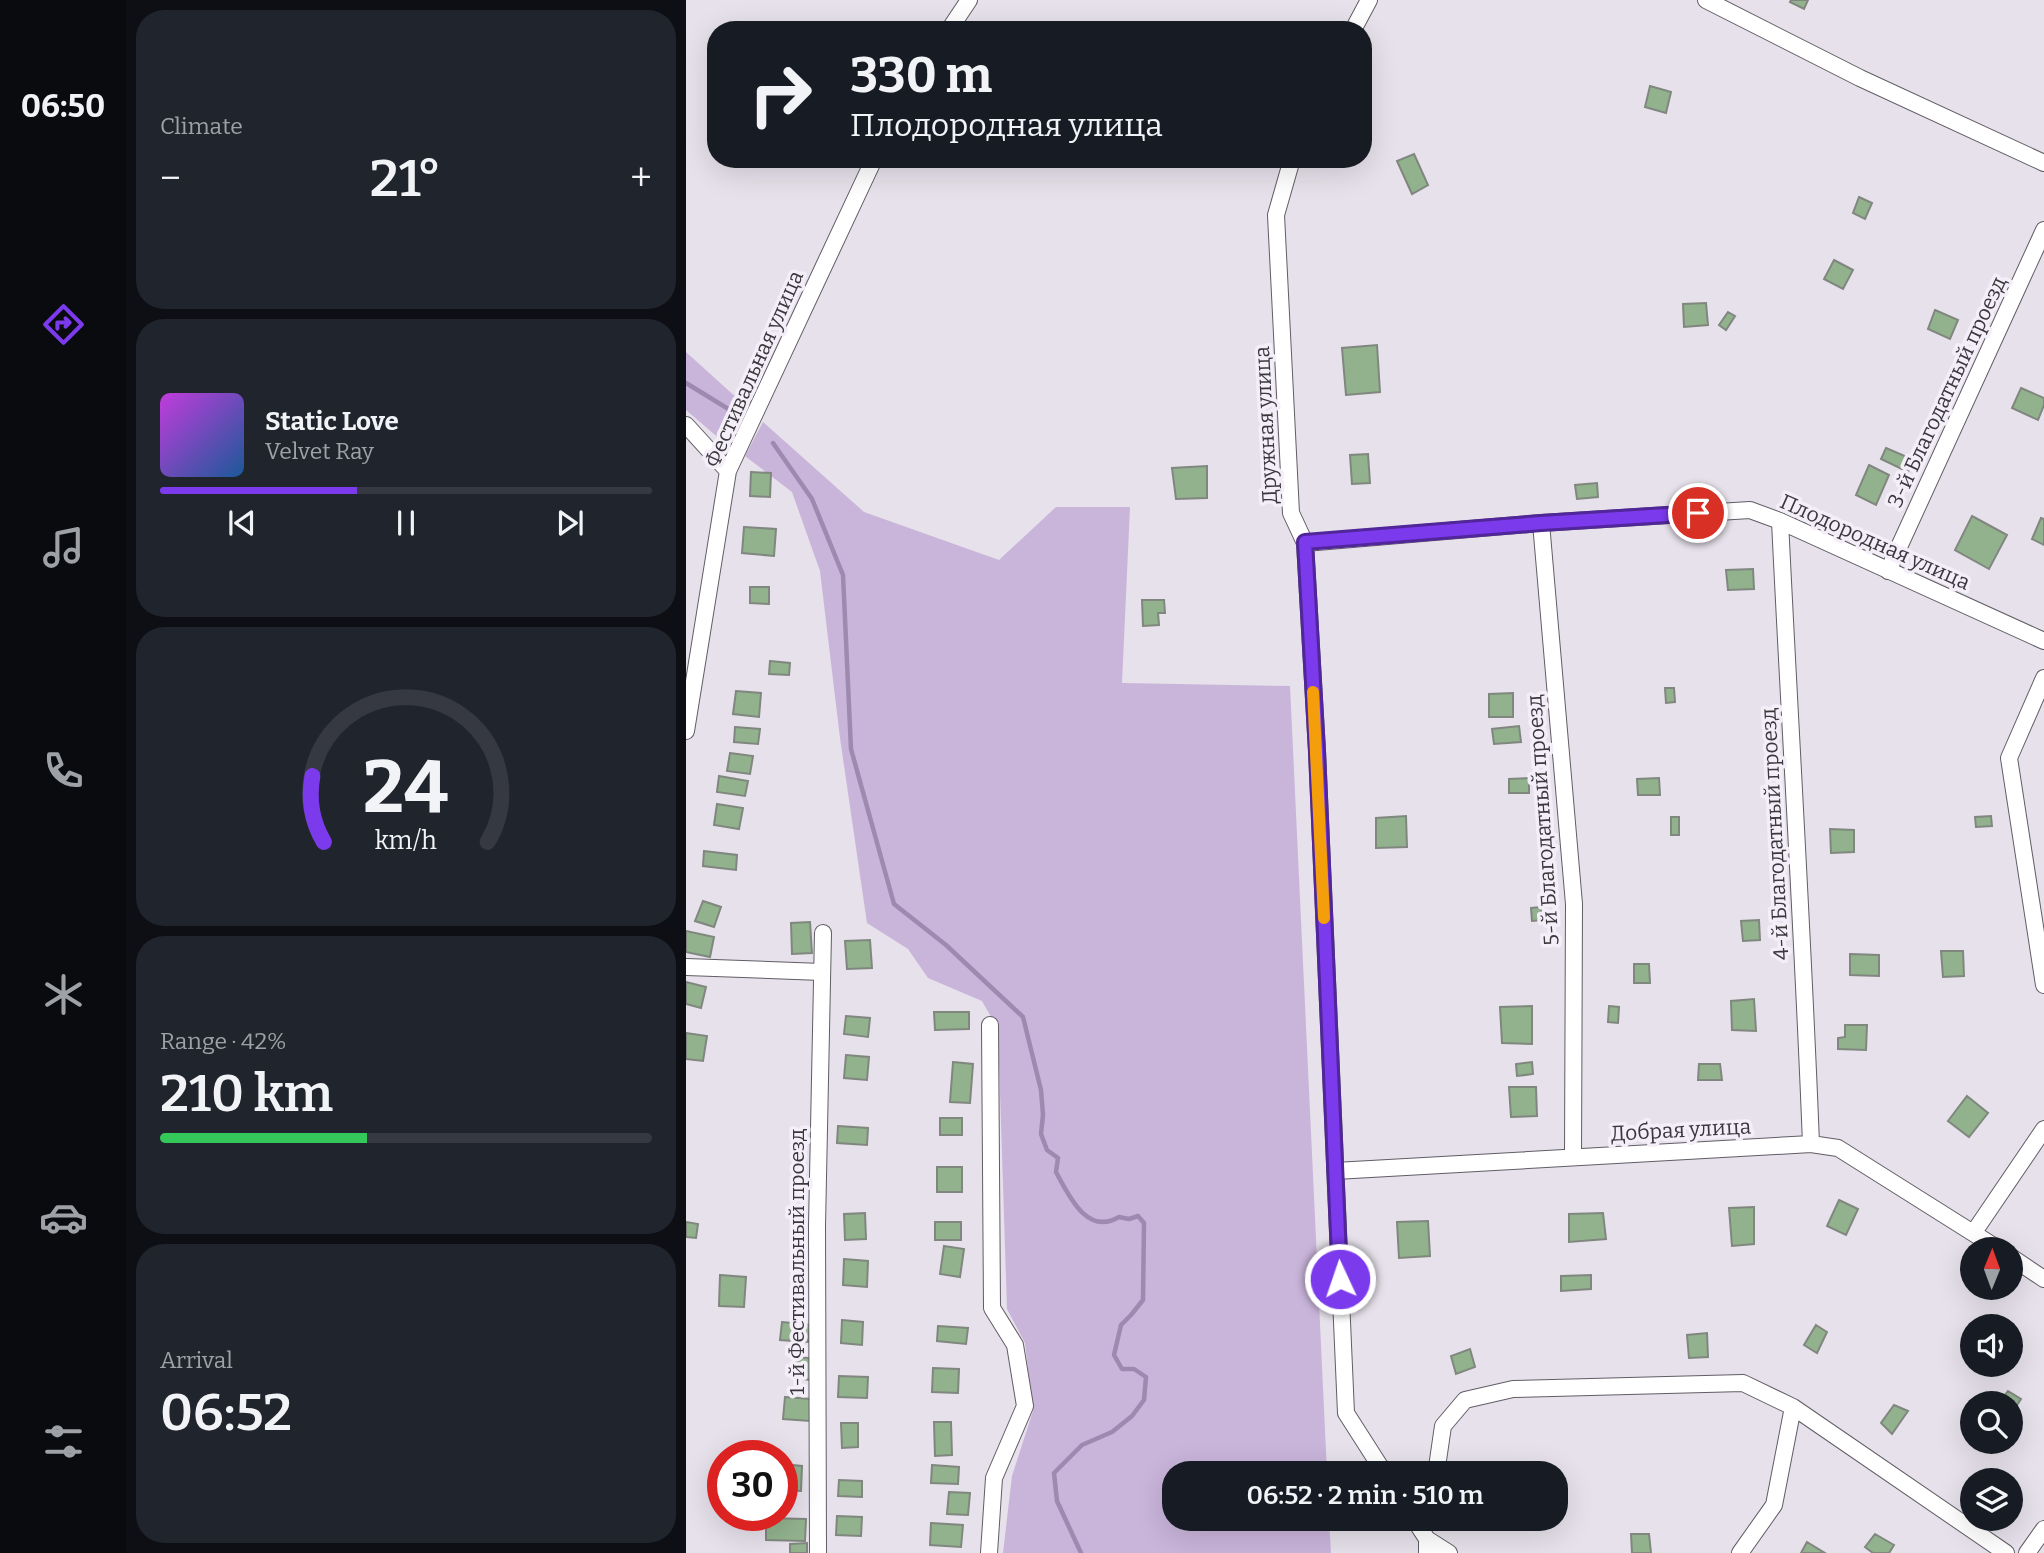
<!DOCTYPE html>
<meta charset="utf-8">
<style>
:root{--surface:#171b24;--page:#20242c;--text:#f1f3f6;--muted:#9ea1a6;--line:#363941;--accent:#7c3aed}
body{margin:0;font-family:Bitter,serif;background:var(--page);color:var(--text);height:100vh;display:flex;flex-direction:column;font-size:26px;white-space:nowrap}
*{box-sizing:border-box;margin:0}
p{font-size:23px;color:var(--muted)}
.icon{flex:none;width:38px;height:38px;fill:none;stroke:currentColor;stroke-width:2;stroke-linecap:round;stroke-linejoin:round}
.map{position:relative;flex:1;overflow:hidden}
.side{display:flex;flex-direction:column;gap:10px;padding:10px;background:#0d0f14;width:560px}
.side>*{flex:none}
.hud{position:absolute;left:21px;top:21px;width:665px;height:147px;border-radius:28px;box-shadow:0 7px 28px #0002;background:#171b24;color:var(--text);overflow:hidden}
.needle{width:46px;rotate:1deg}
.tools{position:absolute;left:1274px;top:1237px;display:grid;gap:14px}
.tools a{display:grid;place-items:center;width:63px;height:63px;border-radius:50%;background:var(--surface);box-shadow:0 7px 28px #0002;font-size:35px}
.speed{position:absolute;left:21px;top:1440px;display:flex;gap:14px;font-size:35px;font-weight:700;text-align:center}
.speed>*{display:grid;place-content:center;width:91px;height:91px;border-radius:50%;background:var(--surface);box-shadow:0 7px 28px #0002;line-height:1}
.speed .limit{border:10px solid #d22;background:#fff;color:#111}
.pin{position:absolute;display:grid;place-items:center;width:60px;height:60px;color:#fff;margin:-30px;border:4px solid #fff;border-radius:50%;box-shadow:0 2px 7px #0007}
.me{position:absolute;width:77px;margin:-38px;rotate:357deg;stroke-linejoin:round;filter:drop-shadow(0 0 5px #0008)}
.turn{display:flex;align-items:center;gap:24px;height:147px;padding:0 28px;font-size:32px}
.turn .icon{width:91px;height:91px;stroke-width:2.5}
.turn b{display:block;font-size:49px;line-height:60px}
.big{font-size:52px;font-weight:600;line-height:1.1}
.side .card{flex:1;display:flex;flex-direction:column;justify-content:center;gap:10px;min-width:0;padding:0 24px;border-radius:28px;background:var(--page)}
.side .dial{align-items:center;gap:0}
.dial svg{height:182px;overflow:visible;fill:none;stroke:var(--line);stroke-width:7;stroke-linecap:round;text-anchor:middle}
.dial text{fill:var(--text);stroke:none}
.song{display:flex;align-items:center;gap:21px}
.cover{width:84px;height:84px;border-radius:10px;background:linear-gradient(135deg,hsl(290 70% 55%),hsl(210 70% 35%))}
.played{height:7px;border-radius:4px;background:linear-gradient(90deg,var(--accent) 40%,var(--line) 40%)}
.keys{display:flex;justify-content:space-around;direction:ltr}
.heat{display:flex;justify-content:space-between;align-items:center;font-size:38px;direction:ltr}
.charge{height:10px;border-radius:5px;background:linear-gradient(90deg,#34c759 42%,var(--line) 0)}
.trip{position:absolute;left:476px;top:1461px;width:406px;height:70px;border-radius:28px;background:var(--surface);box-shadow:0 7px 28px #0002;font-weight:600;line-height:70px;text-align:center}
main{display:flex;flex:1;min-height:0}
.menu{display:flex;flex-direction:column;width:126px;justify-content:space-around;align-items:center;background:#090b0e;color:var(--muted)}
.menu .icon{width:49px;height:49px}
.menu .selected{color:var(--accent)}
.menu b{font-size:32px;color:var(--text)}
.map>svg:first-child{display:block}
.green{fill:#c9b4da}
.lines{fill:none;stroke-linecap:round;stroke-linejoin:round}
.stream{stroke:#9e89b0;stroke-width:4.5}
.building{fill:#92b28e;stroke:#80877f;stroke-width:2}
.street-casing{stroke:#615d65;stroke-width:18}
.street{stroke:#fff;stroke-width:16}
.route-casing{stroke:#51269a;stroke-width:18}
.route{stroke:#7c3aed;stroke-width:12}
.slow{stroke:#f59e0b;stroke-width:12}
.labels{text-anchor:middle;stroke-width:7;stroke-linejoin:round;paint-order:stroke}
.street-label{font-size:21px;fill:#3a383c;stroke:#f3eef8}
</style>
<main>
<nav class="menu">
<b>06:50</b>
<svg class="icon selected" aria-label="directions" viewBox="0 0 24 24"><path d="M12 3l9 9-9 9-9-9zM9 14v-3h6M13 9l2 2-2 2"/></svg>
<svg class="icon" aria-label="music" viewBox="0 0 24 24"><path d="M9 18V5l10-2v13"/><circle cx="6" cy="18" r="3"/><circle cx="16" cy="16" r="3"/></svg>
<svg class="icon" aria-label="phone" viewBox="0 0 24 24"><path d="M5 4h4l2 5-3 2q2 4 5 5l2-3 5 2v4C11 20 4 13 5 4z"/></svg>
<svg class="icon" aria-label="climate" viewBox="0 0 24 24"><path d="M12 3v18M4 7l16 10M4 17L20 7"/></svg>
<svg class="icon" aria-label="car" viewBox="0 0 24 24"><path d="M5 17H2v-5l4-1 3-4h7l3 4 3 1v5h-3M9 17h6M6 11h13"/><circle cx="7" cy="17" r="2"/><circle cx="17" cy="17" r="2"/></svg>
<svg class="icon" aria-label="filters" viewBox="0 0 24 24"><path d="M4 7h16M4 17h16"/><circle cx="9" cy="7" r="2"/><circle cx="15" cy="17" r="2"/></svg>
</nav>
<section class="side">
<div class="card"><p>Climate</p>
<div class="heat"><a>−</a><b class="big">21°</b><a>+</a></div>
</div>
<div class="card">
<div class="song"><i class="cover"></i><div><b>Static Love</b><p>Velvet Ray</p></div></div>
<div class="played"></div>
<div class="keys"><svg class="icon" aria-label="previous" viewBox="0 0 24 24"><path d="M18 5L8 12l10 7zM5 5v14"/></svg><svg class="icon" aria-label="pause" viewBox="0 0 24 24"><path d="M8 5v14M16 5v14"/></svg><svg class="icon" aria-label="next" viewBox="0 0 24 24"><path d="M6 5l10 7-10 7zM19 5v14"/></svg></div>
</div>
<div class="card dial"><svg viewBox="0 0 100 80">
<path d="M14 69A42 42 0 1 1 86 69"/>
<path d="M14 69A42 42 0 0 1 9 40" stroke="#7c3aed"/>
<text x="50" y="56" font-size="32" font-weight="700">24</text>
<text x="50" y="72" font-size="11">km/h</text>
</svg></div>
<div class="card"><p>Range · 42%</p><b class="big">210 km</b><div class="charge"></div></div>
<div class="card"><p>Arrival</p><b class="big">06:52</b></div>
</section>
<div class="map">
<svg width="1358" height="1553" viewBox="0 0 1358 1553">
<rect width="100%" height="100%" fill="#e6e1ea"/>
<!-- green -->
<path class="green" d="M0,352L53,400L35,440L0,410Z
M77,422L178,512L313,560L370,507H444L436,683L604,686L641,1473L488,1474V1519H643L645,1553H317L326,1476L347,1411L339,1343L321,1309L312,1029L296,1001L242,978L222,949L181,923L154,738L134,571L106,492L59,456Z"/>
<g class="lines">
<!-- stream -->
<path class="stream" d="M0,383L44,410
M87,443L126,499L157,575L165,749L208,904L260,945L337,1017L355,1090L357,1115L355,1134L361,1150L372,1158L370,1172C383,1196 401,1236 433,1217L443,1219L452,1216L458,1223L457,1300L445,1315L435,1325L428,1355L436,1369H448L460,1377L458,1400L446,1416L426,1432L396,1445L368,1473L371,1501L395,1553"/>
</g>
<!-- building -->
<path class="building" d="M1105,0H1122L1118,9L1104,2Z
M964,86L985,92L980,113L959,107Z
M728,154L742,185L726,194L711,161Z
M1173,197L1186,203L1179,219L1167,213Z
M1148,260L1167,270L1157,289L1138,279Z
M1020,303L1022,325L998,327L997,304Z
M1249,310L1272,320L1264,339L1242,329Z
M1042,312L1049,316L1040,330L1033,325Z
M691,345L694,392L660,395L656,348Z
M1335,388L1358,398V405L1352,420L1326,408Z
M1200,448L1228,460L1222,472L1195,459Z
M682,454L684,483L666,484L664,455Z
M1183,465L1203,475L1190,505L1170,495Z
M521,466V498L490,499L486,468Z
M65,472L85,473L84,497L64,496Z
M911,483L912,497L891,499L889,485Z
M1286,516L1321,535L1303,569L1269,550Z
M1355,518L1358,519V545L1346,539Z
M58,527L90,529L88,556L56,553Z
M1067,569L1068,589L1042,590L1040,570Z
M64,587H83V604L64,603Z
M456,600H478L479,613H472L473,625L457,626Z
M84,661L104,663L103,675L83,674Z
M979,688H988L989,702L980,703Z
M50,691L75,693L73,717L47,714Z
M827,693V717H803V694Z
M833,726L835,742L808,744L806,729Z
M49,727L74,729L72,744L48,742Z
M44,753L67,756L64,774L41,771Z
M33,776L62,781L59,796L31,792Z
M843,778V793H823V779Z
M973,778L974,795H952L951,779Z
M31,804L57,808L53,829L28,825Z
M720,816L721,847L690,848V818Z
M1305,816L1306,826L1290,827L1289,817Z
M985,817H993V835H985Z
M1144,829L1168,830V852L1145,853Z
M18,851L51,855L50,870L17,866Z
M17,901L35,907L28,927L9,921Z
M855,907L856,920L846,921L845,908Z
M1073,920L1074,940L1057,941L1055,921Z
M124,922L126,953L106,954L105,923Z
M0,931L28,937L24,957L0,952Z
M184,940L186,968L161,969L159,941Z
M1255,951H1277L1278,976L1257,977Z
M1164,954L1193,955V976L1164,975Z
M948,964H963L964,983H948Z
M0,982L20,987L15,1008L0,1004Z
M1068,999L1070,1031L1046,1030L1045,1001Z
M846,1006V1044L816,1043L814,1007Z
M923,1006L933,1007L932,1023L922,1022Z
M248,1012H283V1029L249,1030Z
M160,1016L184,1018L182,1037L158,1034Z
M1159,1025H1181L1180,1050L1152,1049V1038L1159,1037Z
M0,1033L21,1036L17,1061L0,1059Z
M160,1055L183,1057L181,1080L158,1078Z
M267,1062L287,1064L284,1103L264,1102Z
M846,1062L847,1074L831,1076L830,1064Z
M1013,1064H1034L1036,1080H1012Z
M823,1087H850L851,1116L825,1117Z
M1281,1096L1302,1113L1283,1137L1262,1121Z
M254,1118H276V1135H254Z
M152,1126L182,1128L181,1145L151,1143Z
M251,1167H276V1192H251Z
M1153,1200L1172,1209L1160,1235L1141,1226Z
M1068,1207V1244L1046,1246L1043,1208Z
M179,1213L180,1239L159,1240L158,1214Z
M917,1213L920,1239L883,1242V1214Z
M742,1221L744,1256L713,1258L711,1222Z
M0,1222L12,1224L10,1238L0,1237Z
M249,1222H275V1240H249Z
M258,1246L278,1249L274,1277L254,1274Z
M158,1259L182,1261L181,1287L157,1285Z
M34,1275L60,1277L58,1307L33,1306Z
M905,1275V1289L875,1291V1276Z
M156,1320L177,1322L176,1345L155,1343Z
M96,1322L124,1325L122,1342L94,1340Z
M1130,1325L1141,1332L1131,1353L1118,1345Z
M252,1326L282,1328L280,1344L251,1341Z
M1021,1333L1022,1357L1003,1358L1001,1335Z
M784,1349L789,1367L770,1374L765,1356Z
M109,1356L128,1359L124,1380L106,1377Z
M247,1368L273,1369L272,1393L246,1392Z
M153,1376L182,1377L181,1398L152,1397Z
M1322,1391L1335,1399L1325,1414V1404H1312Z
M99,1397L125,1399L124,1421L97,1419Z
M1208,1405L1222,1411L1206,1434L1195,1423Z
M248,1422H265L266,1455L249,1456Z
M155,1423H172V1447L156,1448Z
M96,1464L116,1466L115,1491L96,1490Z
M246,1465L273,1467L272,1484L245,1483Z
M153,1480L176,1481V1497L152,1496Z
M263,1492L284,1493L282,1515L261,1514Z
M151,1516L176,1517L175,1536L150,1535Z
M80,1518L120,1519L119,1541L80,1540Z
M245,1523L277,1525L275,1547L244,1545Z
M945,1534H963L965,1553H946Z
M1189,1534L1208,1545L1203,1553H1187L1179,1547Z
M1121,1542L1139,1553H1115Z
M121,1543V1553H104V1544Z"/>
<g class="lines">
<!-- street casing -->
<g class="street-casing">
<path id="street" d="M1020,0L1174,78L1358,163
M263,30L283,0
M667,30L683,0
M606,159L590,215L605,513L619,543L631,751L660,1413L699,1474
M0,425L42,471
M1094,521C1104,729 1117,936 1125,1144
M855,523L888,904L887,1157
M619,543L855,523L1064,510L1094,521L1358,641
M1202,571L1358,230
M1358,678L1323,758L1358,985
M0,731L42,471L188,159
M0,967L136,972
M649,1171L1125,1144L1152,1148L1314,1250
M1288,1232L1358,1129
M1325,1257L1358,1279
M750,1474L757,1426L779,1400L827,1389L1057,1383L1107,1407
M728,1519L741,1539
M132,1553L131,1226L137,933
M303,1553L308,1478L339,1406L329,1345L306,1308L304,1025
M741,1553V1539L763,1553
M1054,1553L1088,1505L1107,1407L1320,1553
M1341,1553L1358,1529"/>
</g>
<!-- street -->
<use href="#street" class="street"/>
</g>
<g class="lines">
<!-- route casing -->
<g class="route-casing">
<path id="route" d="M654,1279L631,751L619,542L855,523L1012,513"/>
</g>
<!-- route -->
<use href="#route" class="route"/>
<!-- slow -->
<path class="slow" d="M627,692L638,918"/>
</g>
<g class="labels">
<!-- street labels -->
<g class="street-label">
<text transform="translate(68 369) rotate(-66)" y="7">Фестивальная улица</text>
<text transform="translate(1261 392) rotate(-65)" y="7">3-й Благодатный проезд</text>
<text transform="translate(580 425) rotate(-93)" y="7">Дружная улица</text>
<text transform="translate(1189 542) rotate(24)" y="7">Плодородная улица</text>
<text transform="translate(857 820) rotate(-94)" y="7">5-й Благодатный проезд</text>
<text transform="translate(1089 834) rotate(-93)" y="7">4-й Благодатный проезд</text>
<text transform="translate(995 1130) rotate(-3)" y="7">Добрая улица</text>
<text transform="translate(111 1262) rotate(-90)" y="7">1-й Фестивальный проезд</text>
</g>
</g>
</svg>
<div class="tools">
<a><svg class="needle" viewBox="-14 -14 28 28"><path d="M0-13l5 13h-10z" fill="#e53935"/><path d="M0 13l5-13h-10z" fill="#9ea1a6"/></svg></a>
<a><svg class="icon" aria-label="sound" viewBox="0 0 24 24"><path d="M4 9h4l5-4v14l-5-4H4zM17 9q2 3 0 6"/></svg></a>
<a><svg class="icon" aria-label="search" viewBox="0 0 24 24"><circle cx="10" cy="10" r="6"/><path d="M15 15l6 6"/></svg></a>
<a><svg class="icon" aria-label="layers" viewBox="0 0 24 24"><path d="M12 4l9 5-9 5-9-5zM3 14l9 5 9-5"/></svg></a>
</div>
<div class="speed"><div class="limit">30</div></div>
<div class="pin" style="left:1012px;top:513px;background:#d93025"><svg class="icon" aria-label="arrive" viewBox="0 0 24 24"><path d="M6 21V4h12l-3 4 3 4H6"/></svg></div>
<svg class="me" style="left:654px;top:1279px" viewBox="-20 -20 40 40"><circle r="17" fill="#7c3aed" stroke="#fff" stroke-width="3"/><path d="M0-11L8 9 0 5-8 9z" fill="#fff"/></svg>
<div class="trip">06:52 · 2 min · 510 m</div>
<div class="hud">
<div class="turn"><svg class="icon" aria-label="right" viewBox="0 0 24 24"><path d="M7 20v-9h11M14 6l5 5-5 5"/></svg><div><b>330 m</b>Плодородная улица</div></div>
</div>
</div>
</main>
